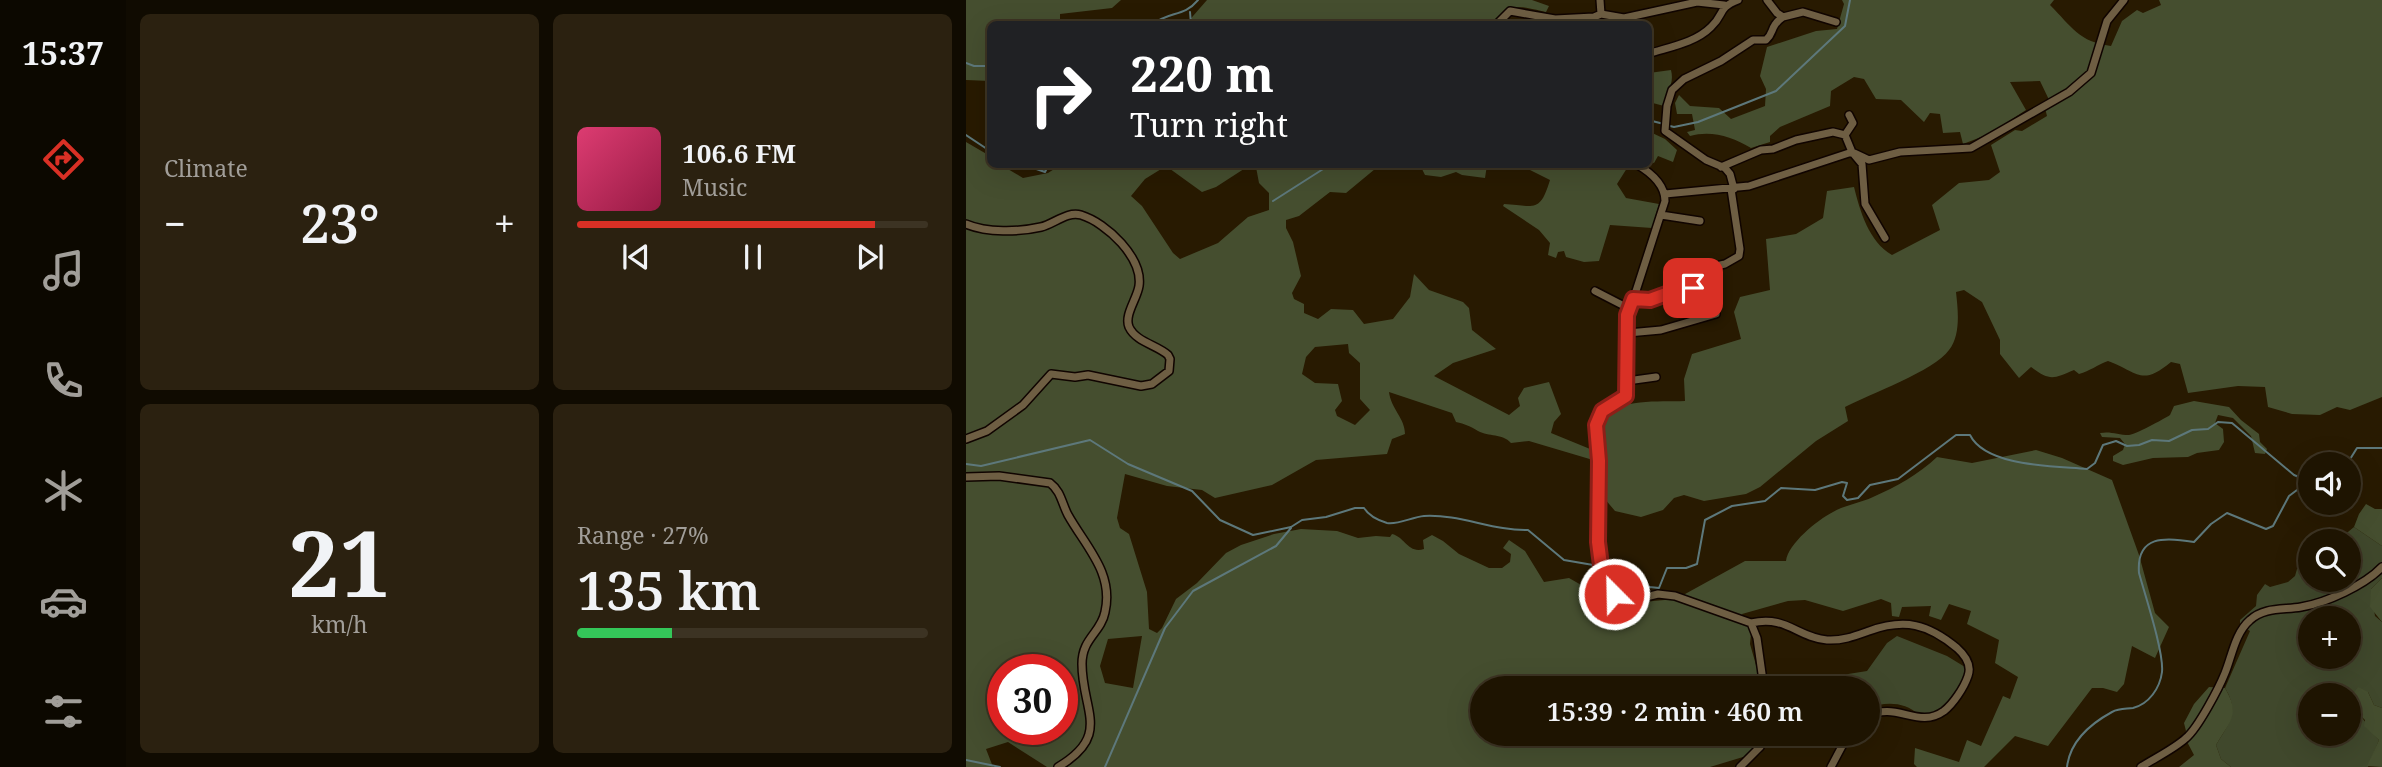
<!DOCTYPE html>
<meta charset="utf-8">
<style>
:root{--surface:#1e1401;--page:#2b2110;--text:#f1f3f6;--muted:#a19e99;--line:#3c3323;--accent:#d93025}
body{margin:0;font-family:"Noto Serif",serif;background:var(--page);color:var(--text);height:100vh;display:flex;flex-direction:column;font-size:26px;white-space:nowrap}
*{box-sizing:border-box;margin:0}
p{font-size:23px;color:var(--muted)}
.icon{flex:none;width:38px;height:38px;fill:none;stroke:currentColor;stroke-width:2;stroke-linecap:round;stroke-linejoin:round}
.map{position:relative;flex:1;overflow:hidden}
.details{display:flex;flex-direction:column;gap:14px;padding:14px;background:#100b01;width:840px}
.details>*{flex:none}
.top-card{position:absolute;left:21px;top:21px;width:665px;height:147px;border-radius:10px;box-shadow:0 7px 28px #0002,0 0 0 2px var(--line);background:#202124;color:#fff;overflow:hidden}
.fabs{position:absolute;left:1332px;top:452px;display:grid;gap:14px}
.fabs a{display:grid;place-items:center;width:63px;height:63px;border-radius:50%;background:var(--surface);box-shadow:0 7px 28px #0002,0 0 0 2px var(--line);font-size:35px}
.speed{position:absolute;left:21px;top:654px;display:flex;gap:14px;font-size:35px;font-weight:700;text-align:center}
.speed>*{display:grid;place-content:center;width:91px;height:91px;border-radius:50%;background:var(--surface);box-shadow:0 7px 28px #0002,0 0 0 2px var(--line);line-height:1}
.speed .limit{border:10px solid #d22;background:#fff;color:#111}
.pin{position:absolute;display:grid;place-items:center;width:60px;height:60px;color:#fff;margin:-30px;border-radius:14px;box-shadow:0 4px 10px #0006}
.me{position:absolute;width:77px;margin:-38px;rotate:337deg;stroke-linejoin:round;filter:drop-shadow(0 0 5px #0008)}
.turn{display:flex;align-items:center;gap:24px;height:147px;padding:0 28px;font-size:32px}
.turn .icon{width:91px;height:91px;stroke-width:2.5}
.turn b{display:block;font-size:49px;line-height:60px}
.big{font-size:52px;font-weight:600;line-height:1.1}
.details .widget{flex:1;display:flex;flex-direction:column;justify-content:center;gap:10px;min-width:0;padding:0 24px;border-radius:10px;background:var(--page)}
.details .dial{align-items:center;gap:0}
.dial b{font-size:91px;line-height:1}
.song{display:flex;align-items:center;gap:21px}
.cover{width:84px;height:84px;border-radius:10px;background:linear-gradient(135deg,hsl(340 70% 55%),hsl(340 70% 35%))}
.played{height:7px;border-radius:4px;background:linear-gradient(90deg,var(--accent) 85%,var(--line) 85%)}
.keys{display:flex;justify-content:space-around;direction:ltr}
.heat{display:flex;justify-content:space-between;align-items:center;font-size:38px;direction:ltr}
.charge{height:10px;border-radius:5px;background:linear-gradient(90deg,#34c759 27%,var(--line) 0)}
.details .tiles{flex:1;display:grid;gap:14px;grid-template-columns:repeat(2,1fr)}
.trip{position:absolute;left:504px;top:676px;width:410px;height:70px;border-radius:35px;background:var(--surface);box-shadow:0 7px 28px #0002,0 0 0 2px var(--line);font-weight:600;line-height:70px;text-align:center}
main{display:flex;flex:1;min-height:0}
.tabs{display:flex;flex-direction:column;width:126px;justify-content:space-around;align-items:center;background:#0c0800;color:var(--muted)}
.tabs .icon{width:49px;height:49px}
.tabs .current{color:var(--accent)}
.tabs b{font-size:32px;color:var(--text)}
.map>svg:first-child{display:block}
.green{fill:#40482c;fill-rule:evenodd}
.forest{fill:#454e2f;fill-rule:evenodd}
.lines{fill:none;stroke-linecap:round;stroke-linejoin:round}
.stream{stroke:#5d787b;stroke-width:2}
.minor-casing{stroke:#100400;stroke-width:10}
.minor{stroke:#6e5e43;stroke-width:7}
.route-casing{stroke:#8d1f18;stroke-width:18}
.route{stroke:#d93025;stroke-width:12}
</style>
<main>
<nav class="tabs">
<b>15:37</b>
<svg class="icon current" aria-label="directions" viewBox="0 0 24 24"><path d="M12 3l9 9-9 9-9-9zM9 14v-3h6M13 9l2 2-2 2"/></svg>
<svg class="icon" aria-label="music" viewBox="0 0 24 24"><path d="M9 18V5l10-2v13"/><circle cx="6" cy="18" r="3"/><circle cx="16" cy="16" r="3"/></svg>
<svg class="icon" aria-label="phone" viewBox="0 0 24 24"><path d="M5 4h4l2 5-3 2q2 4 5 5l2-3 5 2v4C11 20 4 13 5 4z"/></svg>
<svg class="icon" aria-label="climate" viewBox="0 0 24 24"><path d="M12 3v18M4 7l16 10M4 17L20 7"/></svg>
<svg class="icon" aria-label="car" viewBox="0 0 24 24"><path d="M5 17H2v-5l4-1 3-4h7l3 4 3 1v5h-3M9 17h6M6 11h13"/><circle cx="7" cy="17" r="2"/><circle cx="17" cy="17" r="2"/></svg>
<svg class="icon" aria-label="filters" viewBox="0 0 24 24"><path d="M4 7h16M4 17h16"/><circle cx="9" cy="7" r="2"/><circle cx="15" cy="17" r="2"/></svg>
</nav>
<section class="details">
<div class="tiles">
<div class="widget"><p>Climate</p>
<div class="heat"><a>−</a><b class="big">23°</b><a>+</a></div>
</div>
<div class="widget">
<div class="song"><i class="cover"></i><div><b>106.6 FM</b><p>Music</p></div></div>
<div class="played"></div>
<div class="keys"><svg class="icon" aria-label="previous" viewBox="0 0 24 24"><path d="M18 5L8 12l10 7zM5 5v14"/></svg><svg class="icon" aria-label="pause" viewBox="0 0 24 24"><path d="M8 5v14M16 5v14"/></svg><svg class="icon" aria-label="next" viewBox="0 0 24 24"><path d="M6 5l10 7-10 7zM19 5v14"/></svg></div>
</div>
<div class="widget dial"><b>21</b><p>km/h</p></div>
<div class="widget"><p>Range · 27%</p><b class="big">135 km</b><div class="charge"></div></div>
</div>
</section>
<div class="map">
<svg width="1416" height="767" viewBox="0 0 1416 767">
<rect width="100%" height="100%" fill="#281a01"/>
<!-- green -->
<path class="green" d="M1388,527L1416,546V578L1405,589L1409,616L1416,622V708L1408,705L1402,692L1390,710C1399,720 1404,731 1413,740L1402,767H1265L1255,759L1250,745C1263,723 1274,713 1259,688L1284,631L1274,625V620L1290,606L1291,595L1299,584L1304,587L1322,582L1329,576L1331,569L1344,561V579H1382V541H1371ZM1344,618H1382V656H1344ZM1344,695H1382V733H1344Z
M931,636L981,656L999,667L1000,672C989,694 980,714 953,715C938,701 919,702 901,708V688H858L857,678L901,671L921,643Z"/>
<!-- forest -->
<path class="forest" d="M0,0H155L146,8L94,14V24H24V81L0,80Z
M241,0H566L583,6L580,12C551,5 546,3 525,24H220Z
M876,0H1088L1084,5C1106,27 1113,42 1145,46L1156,21L1171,10L1177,13L1195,5L1193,0H1416V397L1384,410L1371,407L1354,415L1326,414L1302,407L1299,387L1272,386L1222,393L1214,364L1205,362C1175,387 1172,372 1142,361C1131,365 1124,371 1113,374L1108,370C1087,379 1084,381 1065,367L1053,378L1034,354V340L1016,302L998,290L990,292C992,310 995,335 983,350C968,371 904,394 879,407L882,421L850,441L794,487L780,494L738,501L718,495L708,498L697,510L675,517L649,511L638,498V456L635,419C654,398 692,402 719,401L718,379L726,354L775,339L768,312L774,297L804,290L800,239L830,234L857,218L861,191L888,187C894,211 903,242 926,255L974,230L966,205L993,183L1023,180L1034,172L1025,145L1049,130L1056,131L1081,116L1079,108L1085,104L1074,81L1044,82L1060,110L1023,134L997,144L994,132L977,133L974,114L964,113L958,122L935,100L910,99L898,79L888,77L865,91L864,106L814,127L804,136V142L785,148C766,137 746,130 724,136L721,132L729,130L726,114H711L709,103L713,95L724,106L753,108L765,119L799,106L800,89L794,76L801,47L850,31L871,29L878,4Z
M705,70C709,86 699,91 698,106L683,102V73Z
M682,131L699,139L711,150L707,162L692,156L688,163L683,161Z
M0,142L24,156V164L35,165L57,178L82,173L96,164L408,165L409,169L380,193L364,192L333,216L320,220V228L327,242L335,276L326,293L328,299L338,304V313L352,319L365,309L387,310L398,324L427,319L444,297L448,274L463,290L497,302L503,308L506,330L530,349L487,363L468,376L543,415L554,406L552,398L558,388L583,382L595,414L588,422L585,433L629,451L627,460L563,441L545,443C536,433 523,437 512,431C504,426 499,424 490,422L486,413L423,392C425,409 439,418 439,434L426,439L421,454L350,460L306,485L249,498L236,490L201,486L159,474L151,518L154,528L163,534L181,592L183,629L191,633L196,628L210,599L231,583L260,553L275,545L308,534L335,529L371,531L392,538L410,536L424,537L426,534C439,537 442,554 458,549L457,540L466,535L477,541L493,554L523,568H536L544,562L545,554L537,548L543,540L559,551L578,582L603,578L631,594L667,605L687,601L710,599L779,561H820C822,544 851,520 867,512C879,505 894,503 907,497C930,487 953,474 971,457L1006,463L1070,450L1096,458L1146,480L1173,555L1189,613L1203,627L1189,658L1166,646L1158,684L1151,692L1137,688H1126L1082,746L1049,736L1018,767H951L948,764L949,748L993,762L1001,740L1015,746L1037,696L1044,699L1052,677L1029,663L1033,640L1001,624L1005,611L983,604L975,620L963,616L965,606L936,607L933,617L926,616L925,603L915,599L877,611L839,600L822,601L776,614L785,633L784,644L790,665L799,669L803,688H516V733H805L795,753L780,765L777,757L744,767H81L42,742L20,749L27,767H0ZM284,165L290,167L293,183L303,193V210L282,217L252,243L214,259L207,253L176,206L165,196L179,179L200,166L236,192L250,187ZM382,344L383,353L394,363V399L404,410L389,425L371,416L369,410L376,401L372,384L349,383L336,374L340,357L349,347ZM176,636L167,688L139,683L134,666L142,639ZM37,670H96V730H37Z
M454,165H521L519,178L496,175L490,172L475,177L459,175Z
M554,165H663L651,184L660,198L693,204L686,228L644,225L633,261L618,262L600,257L598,251L592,252L590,258L582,255L584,243L573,230L537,206L538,204C569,206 574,213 584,180Z
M1228,401L1263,407L1275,420L1293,434L1294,442L1301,449L1299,454L1289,453L1285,436L1267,418L1252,415L1249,423L1257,429L1258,442L1253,450L1231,453L1222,457L1187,458L1157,465L1147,461V456L1157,450L1159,444L1154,438L1136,437L1134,433C1145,431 1152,435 1163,435C1168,435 1198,419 1204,415L1208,406Z
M1400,504L1409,509H1416V546L1388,527L1393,514Z
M1416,578V622L1404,607L1405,589Z
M1243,687L1259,688C1275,715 1264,721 1250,745L1255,759L1265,767H1213L1228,755L1218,736L1220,731L1218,723L1228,704Z
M1392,687L1402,692L1408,705L1416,708V767L1401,766L1413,740L1398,726L1399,720L1389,710L1385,697Z"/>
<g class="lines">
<!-- stream -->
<path class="stream" d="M224,12L225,24
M187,24C204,11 218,17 232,0
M0,63L8,66H24
M682,120L698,124
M704,126L708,127L732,122L810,91L879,26L884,0
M0,135L24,151
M56,164L79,172L83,164
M307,201L365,164
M0,464L15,466L124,440L162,464L226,491L254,520L287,535L325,527L336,520L360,517L389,508H398C403,516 411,520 421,523C432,525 446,517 458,516C494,514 527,531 562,530L598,560L633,566
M1381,464L1391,448H1416
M638,568L669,581L674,586L693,588L701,568H720L731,564L739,520L766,506L799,501L815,488L849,490L876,482L881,483L877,496L881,500L892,498L904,485L932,479L990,435H1004C1020,467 1089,466 1121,469L1129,463L1137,445L1150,441L1161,446L1173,445L1186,440L1203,441L1226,430L1242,429L1252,422L1266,423L1328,475L1343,481
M0,760L34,767
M139,767L199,628L227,591L310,546L325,528
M1101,767C1104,741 1124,724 1146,712C1153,708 1160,709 1167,708C1183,704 1194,688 1196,672C1198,652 1179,595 1173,573C1170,535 1199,537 1228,542L1245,524L1261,513L1300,529L1307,526L1323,496L1343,481"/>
<!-- minor casing -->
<g class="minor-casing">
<path id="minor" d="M801,0L811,13L817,17L837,12L870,22
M635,14L658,18L731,2L758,5
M531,24L544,11L589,19L628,17L635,14L634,0
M682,54C703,47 729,43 745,27C759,14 751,8 772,0
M883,115L887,123L879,135L886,152L896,164L899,204L919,238
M670,164C684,172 699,184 699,201L670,291L662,308L660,395L636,411L630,425L633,461L632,542L638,580L648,594L657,600L664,601L692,594L709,596L785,623L791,638L798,688
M755,167L795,150L807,149L830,140L867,132L879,135
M768,189L764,174L759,168L740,160L699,131L701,106L706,90L718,79L755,61L787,40H800C809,32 803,27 817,17
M699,194L783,186L886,152L903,160L934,152L1005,148L1103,92L1125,73L1141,21L1158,0
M695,215L734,221
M0,224C21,233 53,232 75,227C88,224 101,211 115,215C141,223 177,258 173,286C171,299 158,315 163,327C170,342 191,345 202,355L204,359L203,371L186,384L175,386L122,375L109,377L85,374L57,405L21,431L0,439
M629,291L662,308
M667,299C685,303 706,293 725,290L728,271L759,264L773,256L774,249L765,189
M662,333L695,330L750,314
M661,381L690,377
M0,477L33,476L84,483C95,491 96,504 102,515C120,547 148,573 139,612C135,633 116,638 116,664C116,711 146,735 92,767
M785,623C821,615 830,637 861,640C876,641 889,636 903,631C939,618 962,624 991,648C1000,656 1006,665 1002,676C998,688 987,704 978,711C952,730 930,700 901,717
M774,767L794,747L800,733
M865,767L883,733
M1175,767C1189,758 1208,749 1220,738C1232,728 1253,688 1259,673C1266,656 1269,633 1284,620C1298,607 1317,610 1335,607C1360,603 1399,585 1416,567"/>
</g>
<!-- minor -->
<use href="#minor" class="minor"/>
</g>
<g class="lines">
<!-- route casing -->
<g class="route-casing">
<path id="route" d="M648,594L636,573L632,542L633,461L630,425L636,411L660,396L661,315L667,299L684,300L703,293L727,288"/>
</g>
<!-- route -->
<use href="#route" class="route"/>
</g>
</svg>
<div class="fabs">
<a><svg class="icon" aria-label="sound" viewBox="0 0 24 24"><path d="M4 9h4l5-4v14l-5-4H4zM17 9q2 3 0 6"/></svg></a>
<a><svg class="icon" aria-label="search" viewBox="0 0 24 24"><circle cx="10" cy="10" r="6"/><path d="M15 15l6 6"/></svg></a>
<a>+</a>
<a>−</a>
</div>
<div class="speed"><div class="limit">30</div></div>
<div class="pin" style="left:727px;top:288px;background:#d93025"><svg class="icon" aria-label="arrive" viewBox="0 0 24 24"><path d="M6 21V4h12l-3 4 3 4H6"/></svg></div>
<svg class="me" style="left:648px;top:594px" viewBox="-20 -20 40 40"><circle r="17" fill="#d93025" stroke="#fff" stroke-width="3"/><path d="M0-11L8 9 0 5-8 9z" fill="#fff"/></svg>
<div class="trip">15:39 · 2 min · 460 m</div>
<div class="top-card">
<div class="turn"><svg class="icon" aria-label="right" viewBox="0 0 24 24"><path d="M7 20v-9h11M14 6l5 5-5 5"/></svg><div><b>220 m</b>Turn right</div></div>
</div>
</div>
</main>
